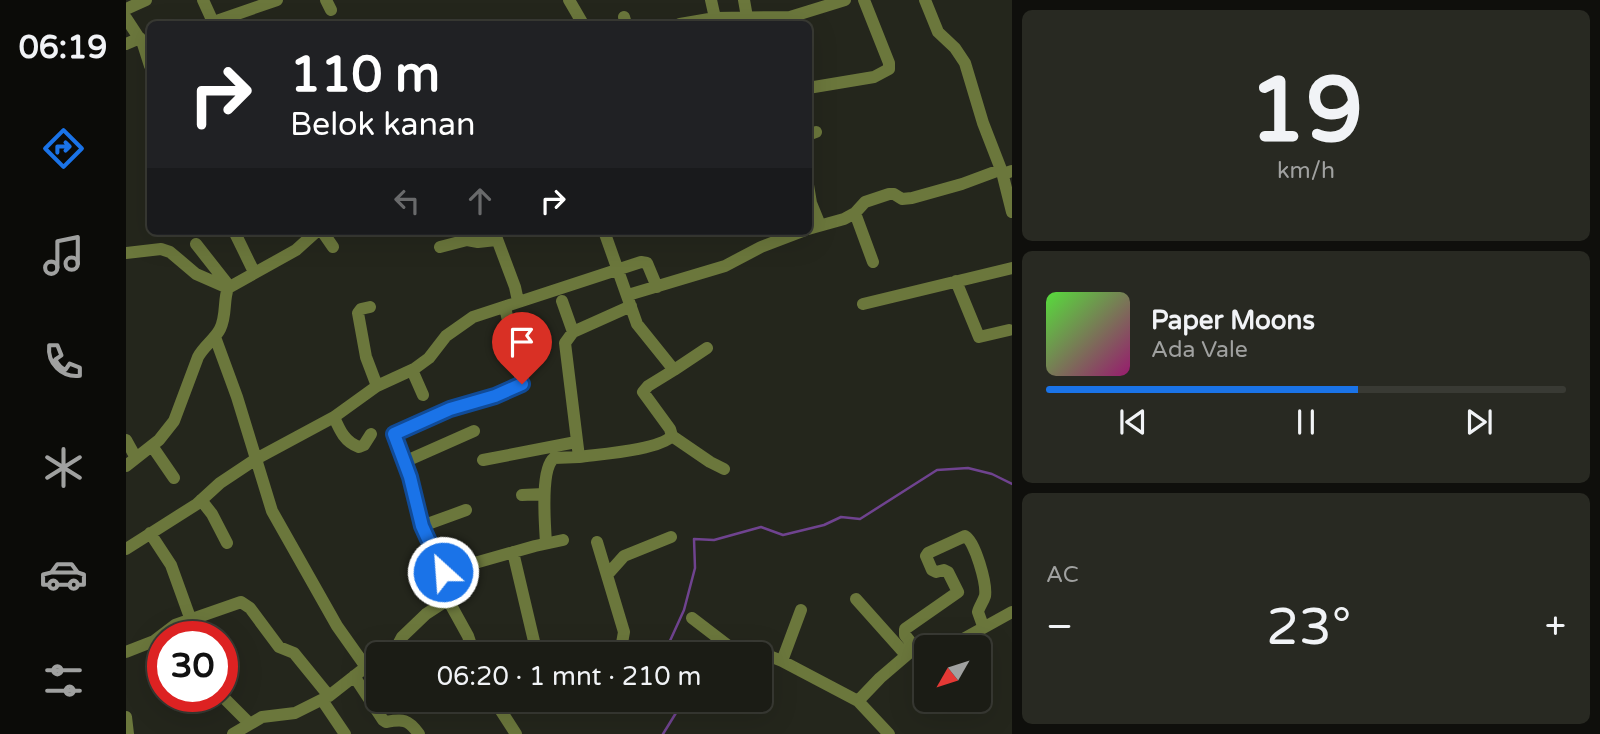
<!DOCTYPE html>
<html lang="id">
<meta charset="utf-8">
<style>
:root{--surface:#1b1c15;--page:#282922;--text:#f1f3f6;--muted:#a0a1a0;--line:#393a34;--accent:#1a73e8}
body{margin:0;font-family:"Varela Round",sans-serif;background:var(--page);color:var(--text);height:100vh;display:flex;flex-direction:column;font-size:26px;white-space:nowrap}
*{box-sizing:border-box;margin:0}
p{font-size:23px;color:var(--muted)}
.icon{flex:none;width:38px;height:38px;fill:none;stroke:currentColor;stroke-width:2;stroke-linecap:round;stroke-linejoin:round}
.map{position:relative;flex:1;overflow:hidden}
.panel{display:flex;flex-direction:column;gap:10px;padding:10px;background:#0f0f0c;width:588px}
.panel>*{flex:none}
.banner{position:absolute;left:21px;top:21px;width:665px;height:214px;border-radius:10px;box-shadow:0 7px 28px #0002,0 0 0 2px var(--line);background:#202124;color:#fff;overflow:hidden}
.needle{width:46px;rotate:231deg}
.fabs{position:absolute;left:788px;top:635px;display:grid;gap:14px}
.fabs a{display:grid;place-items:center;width:77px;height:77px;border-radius:10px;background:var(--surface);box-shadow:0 7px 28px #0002,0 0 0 2px var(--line);font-size:35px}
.speed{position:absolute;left:21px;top:621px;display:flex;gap:14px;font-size:35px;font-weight:700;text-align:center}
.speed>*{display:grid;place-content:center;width:91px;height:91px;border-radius:50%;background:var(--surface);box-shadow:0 7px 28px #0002,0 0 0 2px var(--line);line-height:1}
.speed .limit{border:10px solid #d22;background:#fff;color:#111}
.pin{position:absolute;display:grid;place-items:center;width:60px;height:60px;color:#fff;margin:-72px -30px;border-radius:50% 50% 50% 0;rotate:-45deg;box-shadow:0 0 7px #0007}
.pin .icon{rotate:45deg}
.me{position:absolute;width:77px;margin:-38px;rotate:334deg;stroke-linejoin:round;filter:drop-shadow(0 0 5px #0008)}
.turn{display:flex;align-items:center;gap:24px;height:147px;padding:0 28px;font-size:32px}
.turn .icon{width:91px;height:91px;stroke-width:2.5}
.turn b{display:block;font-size:49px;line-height:60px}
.lanes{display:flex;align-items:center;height:66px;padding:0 28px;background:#0003;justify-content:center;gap:35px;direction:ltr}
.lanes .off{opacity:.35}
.big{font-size:52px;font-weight:600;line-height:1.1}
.panel .widget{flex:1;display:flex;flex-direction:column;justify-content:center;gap:10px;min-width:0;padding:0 24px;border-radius:10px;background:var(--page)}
.panel .dial{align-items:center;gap:0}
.dial b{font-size:91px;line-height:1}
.song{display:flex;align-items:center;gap:21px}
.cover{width:84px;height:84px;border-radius:10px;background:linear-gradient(135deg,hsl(110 70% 55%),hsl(320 70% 35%))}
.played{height:7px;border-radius:4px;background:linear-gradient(90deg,var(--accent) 60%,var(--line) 60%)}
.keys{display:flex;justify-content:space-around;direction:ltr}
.heat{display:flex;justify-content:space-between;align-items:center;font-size:38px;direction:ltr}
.trip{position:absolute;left:240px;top:642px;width:406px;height:70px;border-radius:10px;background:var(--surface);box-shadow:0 7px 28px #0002,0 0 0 2px var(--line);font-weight:600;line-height:70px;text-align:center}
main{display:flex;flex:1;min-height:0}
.menu{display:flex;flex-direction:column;width:126px;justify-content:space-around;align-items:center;background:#0b0b08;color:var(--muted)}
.menu .icon{width:49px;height:49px}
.menu .current{color:var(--accent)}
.menu b{font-size:32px;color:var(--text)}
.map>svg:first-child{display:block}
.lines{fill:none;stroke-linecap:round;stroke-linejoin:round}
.stream{stroke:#6f438f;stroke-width:2.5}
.minor{stroke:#6b773c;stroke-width:12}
.route-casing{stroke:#114b97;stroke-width:18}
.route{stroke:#1a73e8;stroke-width:12}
</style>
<main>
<nav class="menu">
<b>06:19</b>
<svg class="icon current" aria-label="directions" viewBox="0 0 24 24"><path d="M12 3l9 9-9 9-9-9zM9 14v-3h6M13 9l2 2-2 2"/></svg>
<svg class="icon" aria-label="music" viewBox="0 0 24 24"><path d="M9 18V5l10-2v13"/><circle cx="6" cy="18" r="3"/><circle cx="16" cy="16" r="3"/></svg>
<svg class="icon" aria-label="phone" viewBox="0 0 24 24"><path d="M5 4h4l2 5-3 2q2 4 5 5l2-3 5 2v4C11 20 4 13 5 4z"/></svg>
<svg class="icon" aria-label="climate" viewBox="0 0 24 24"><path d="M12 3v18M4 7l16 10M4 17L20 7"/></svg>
<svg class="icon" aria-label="car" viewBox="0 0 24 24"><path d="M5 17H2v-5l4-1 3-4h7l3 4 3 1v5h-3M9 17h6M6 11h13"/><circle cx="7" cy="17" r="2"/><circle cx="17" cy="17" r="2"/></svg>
<svg class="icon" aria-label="filters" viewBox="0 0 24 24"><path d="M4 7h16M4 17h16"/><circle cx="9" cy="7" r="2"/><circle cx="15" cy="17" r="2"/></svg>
</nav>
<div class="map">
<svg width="886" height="734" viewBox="0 0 886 734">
<rect width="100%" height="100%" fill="#24261c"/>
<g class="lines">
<!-- stream -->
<path class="stream" d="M538,654L558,610L569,568L568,539L588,540L635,527L657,535L698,525L715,517L734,519L811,470L842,468L866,474L886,484
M537,734L558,700"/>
<!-- minor -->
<path class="minor" d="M77,0L87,22
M200,0L205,10
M443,0L457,24
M585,0L589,18
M618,0L621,17
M799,0L812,32L829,48L839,63L857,123L876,172L886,212
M0,9L20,0
M498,17L500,24
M0,18L17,44L24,66
M82,24L151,0
M554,24L589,18L664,17L719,0
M0,44L14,38
M682,88L748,77L763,69V63L738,0
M682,135L690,132
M682,185L685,203L694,225
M729,213L747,262
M682,229L718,219L729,213L739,202L763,194H768L776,199L786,198L836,184L871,171L880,173L886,171
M108,231L128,272
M196,231L207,247
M368,231L389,287L392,301
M70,244L103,286
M314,247L341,240L352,242L370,240
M0,253L35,249L44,252L70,274L102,288
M830,281L853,337L883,330
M502,295L599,266L635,247L677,231
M436,301L447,332
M737,304L886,268
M244,307L235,309L232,313L240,357L251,386
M89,337L111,397L146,511L211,626L240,667
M286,370L297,395
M548,370L581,348
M208,417C214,431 219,442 233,447L238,445L245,434
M546,436L584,462L598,469
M0,440L10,458
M26,446L48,478
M453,457C474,454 533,450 546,436L544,429L517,392L522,386L548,370L511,324L478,231
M357,460L450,442
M278,462L348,431
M0,466L33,440L48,421L72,357C78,346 89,339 94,329C101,315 97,301 102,288L170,250L191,231
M396,495L418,494
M75,500L86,514L101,543
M296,526L340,510
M24,533L45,565L71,637
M471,542L498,632L494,654
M420,543C419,525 414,469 428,458L453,457L439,343L447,332L505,306
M0,549L71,504L94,483L130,459L208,417L251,386L288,369L303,358L320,336L347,317L515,262L521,263L531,287
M387,552L411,654
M317,572L296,526L284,477L268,434L324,409L369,396L396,384L379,307
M481,575L498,556L545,537
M730,599L780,655
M566,618L613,654
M789,648L779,635V629L832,592L822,572L818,570L810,572L806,570L800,556L802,553L839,536C849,541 861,584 859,596C857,602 853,607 852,612L857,626
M821,648L886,612
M0,652L28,641L49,625L115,602L124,608L153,647L168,653L203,696
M267,654L276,637L300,614L323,599
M348,654L342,636L311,580V576L317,572L409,546L437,540
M634,660L646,657L656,661L732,701L763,734
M656,661L675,610
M228,676L257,720L260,722C277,719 282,719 293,734
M96,696L123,723
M196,700L219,734
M368,700L390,734
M732,701L754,678L789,648L800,656
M0,717L2,734
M107,734L136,717L169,713L203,696L240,667L252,663"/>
</g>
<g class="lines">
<!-- route casing -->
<g class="route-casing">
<path id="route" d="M317,572L296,526L284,477L268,434L324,409L369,396L396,384"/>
</g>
<!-- route -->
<use href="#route" class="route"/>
</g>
</svg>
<div class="fabs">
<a><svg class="needle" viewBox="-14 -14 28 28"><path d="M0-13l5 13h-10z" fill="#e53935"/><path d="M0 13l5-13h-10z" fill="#a0a1a0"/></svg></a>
</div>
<div class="speed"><div class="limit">30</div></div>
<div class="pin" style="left:396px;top:384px;background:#d93025"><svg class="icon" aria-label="arrive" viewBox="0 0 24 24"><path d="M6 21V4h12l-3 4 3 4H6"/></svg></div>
<svg class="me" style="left:317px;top:572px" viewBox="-20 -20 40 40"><circle r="17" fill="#1a73e8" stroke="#fff" stroke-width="3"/><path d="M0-11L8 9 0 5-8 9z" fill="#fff"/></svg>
<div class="trip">06:20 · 1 mnt · 210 m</div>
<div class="banner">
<div class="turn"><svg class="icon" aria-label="right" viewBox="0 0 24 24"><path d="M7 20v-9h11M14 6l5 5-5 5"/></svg><div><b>110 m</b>Belok kanan</div></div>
<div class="lanes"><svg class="icon off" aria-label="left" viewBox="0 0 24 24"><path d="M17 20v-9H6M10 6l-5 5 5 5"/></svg><svg class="icon off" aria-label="ahead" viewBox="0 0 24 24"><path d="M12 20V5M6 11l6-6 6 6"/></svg><svg class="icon" aria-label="right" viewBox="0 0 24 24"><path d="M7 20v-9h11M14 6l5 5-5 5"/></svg></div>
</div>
</div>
<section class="panel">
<div class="widget dial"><b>19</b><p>km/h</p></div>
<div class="widget">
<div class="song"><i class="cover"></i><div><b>Paper Moons</b><p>Ada Vale</p></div></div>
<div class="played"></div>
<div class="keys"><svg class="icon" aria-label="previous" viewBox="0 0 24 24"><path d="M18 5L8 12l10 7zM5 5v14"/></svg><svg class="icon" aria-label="pause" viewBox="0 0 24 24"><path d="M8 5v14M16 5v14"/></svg><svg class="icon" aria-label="next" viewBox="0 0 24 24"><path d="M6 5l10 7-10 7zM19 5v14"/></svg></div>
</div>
<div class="widget"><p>AC</p>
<div class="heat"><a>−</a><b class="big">23°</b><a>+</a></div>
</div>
</section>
</main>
